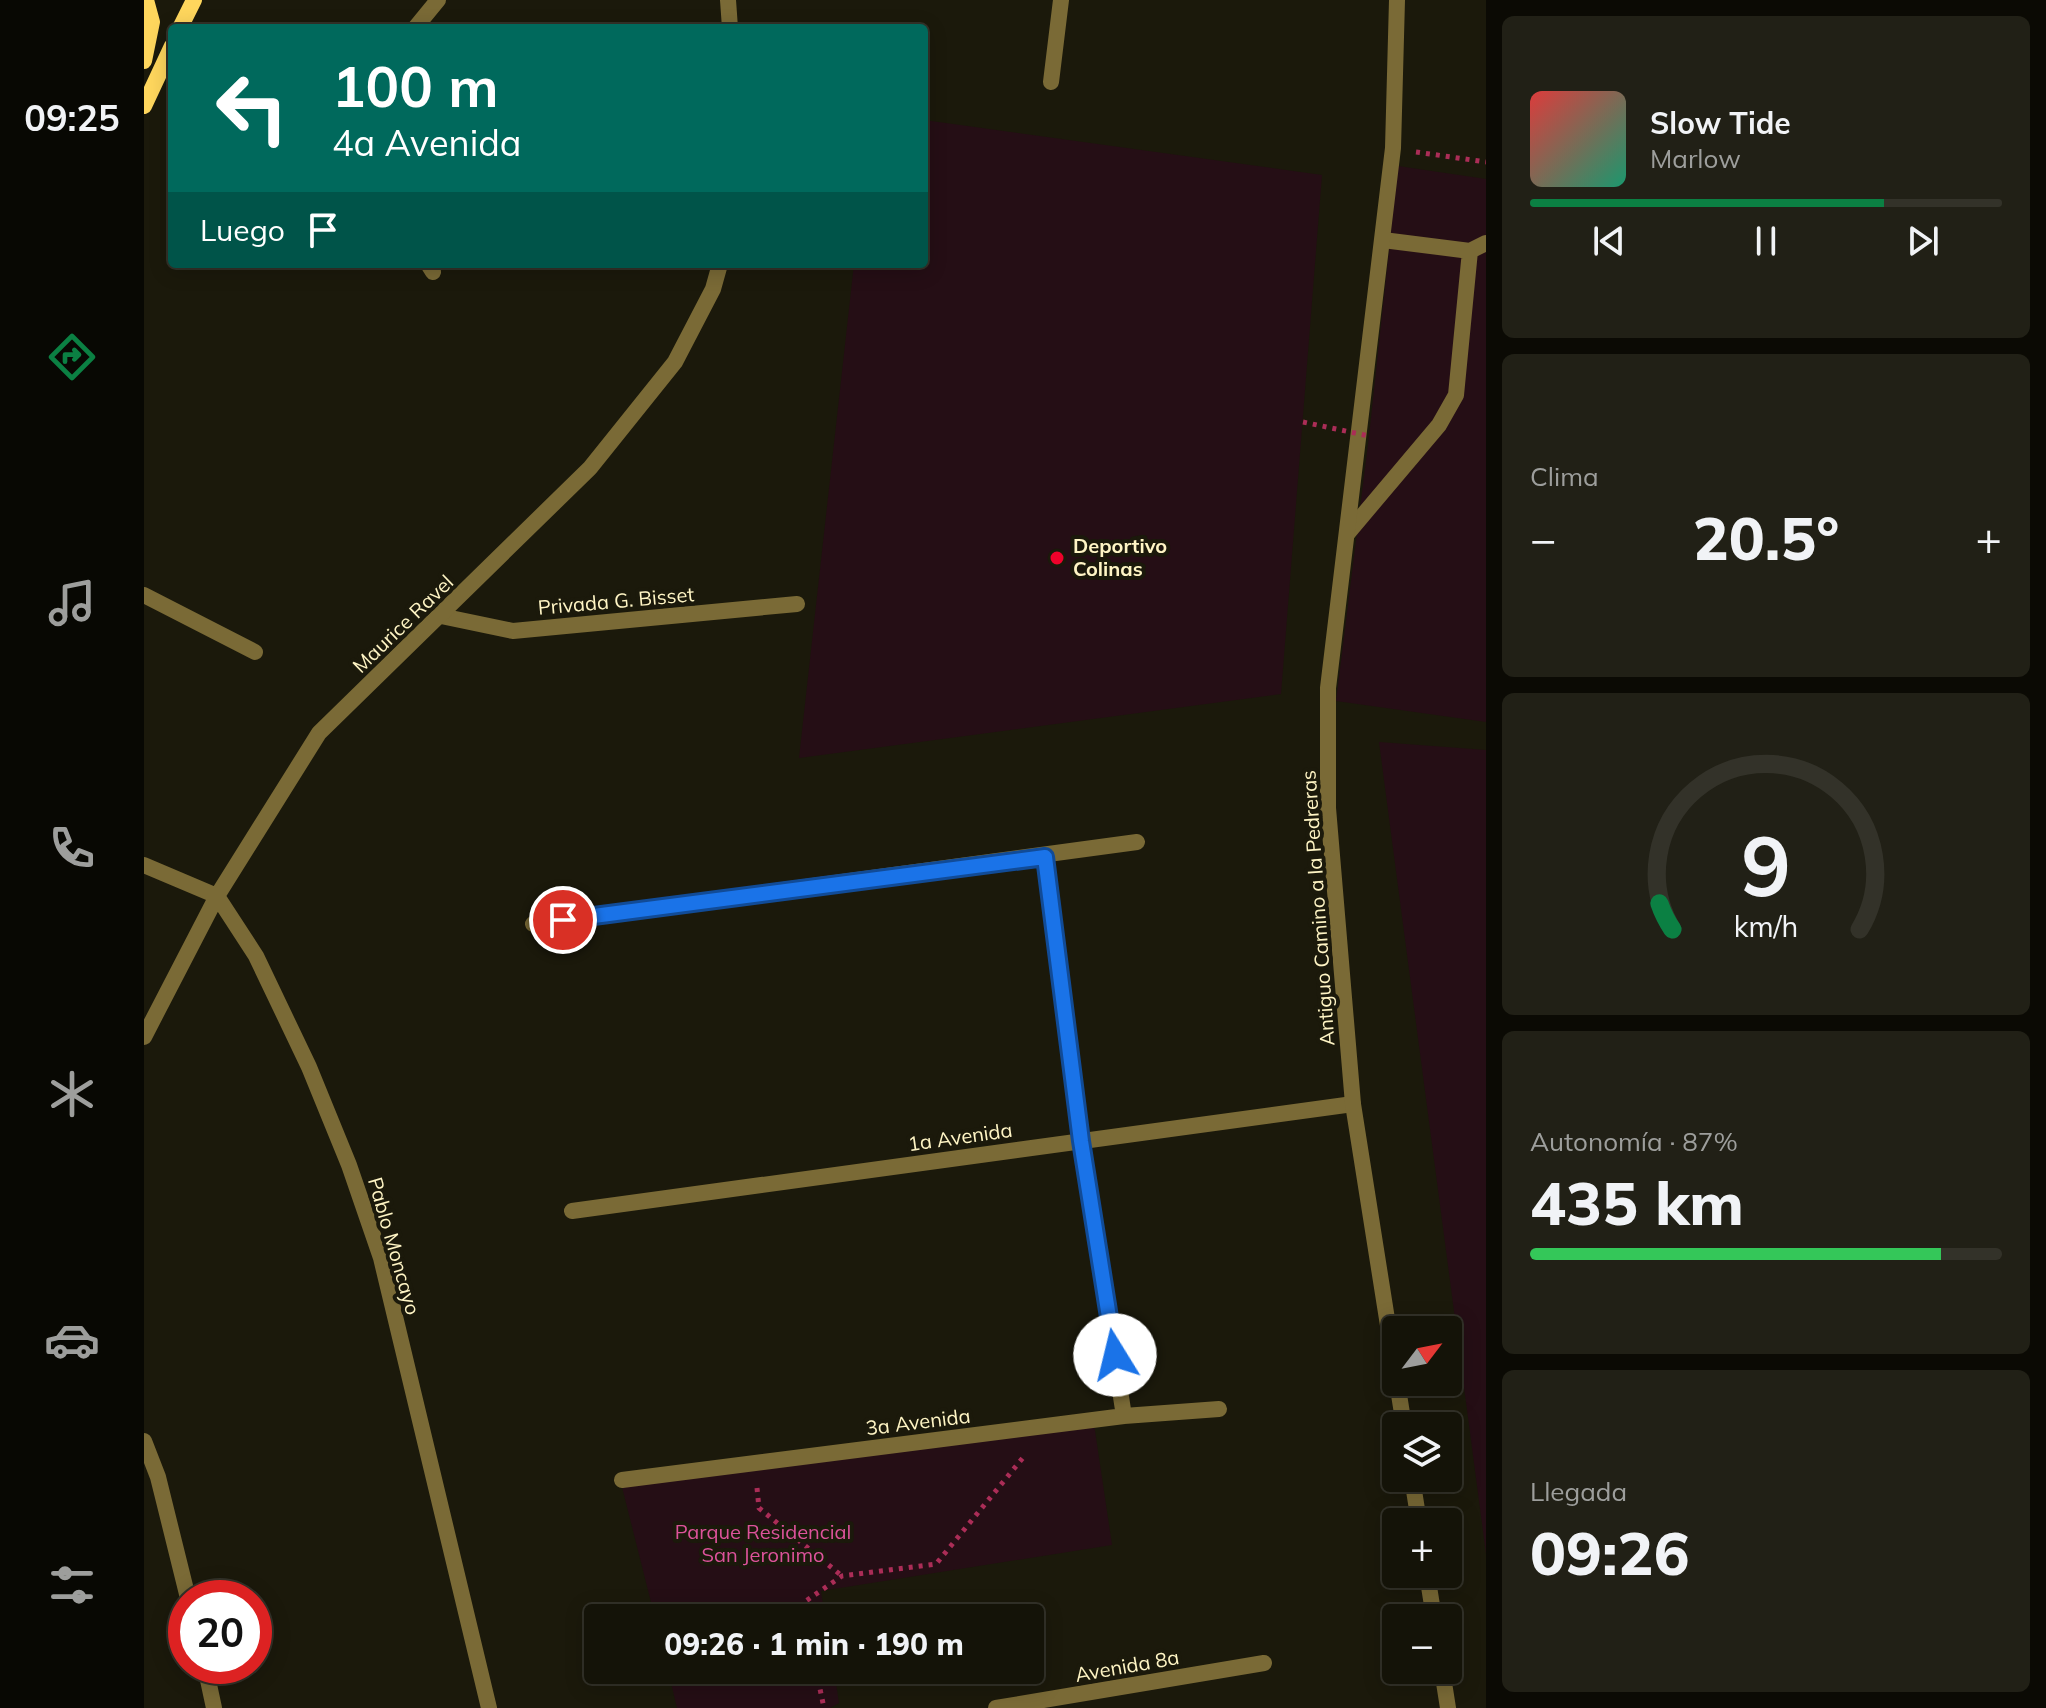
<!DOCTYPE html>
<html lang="es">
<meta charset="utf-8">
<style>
:root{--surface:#141308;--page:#212016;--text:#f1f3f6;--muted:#9d9e9c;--line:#333229;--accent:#0b8043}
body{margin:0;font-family:Mulish,sans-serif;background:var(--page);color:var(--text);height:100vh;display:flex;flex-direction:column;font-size:30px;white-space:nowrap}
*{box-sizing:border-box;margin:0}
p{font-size:26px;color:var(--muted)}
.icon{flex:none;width:44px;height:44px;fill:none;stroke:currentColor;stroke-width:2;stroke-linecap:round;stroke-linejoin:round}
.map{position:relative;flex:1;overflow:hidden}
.side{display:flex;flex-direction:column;gap:16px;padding:16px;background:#0b0a04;width:560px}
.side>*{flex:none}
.top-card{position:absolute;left:24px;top:24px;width:760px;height:244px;border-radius:8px;box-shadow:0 4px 20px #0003,0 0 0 2px var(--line);background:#00695c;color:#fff;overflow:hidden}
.needle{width:52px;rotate:58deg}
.fabs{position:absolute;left:1238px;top:1316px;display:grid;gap:16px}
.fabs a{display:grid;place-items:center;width:80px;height:80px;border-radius:8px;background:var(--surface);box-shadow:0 4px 20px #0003,0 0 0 2px var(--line);font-size:40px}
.speed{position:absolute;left:24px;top:1580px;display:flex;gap:16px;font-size:40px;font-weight:700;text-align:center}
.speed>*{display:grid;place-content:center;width:104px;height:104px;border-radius:50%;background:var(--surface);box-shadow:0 4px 20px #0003,0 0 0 2px var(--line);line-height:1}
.speed .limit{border:12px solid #d22;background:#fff;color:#111}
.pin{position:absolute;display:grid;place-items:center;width:68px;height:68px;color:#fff;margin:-34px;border:4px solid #fff;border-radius:50%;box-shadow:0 2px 8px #0007}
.me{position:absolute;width:88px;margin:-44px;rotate:351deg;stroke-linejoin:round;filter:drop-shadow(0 0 6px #0008)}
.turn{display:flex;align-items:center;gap:28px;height:168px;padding:0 32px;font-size:36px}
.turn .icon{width:104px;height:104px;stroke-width:2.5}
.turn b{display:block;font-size:56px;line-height:68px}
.then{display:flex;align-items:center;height:76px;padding:0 32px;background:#0003;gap:16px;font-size:30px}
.big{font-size:60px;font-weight:800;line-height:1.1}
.side .card{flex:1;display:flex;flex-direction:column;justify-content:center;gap:12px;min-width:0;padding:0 28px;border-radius:12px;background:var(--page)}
.side .dial{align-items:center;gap:0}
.dial svg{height:208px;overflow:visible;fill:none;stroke:var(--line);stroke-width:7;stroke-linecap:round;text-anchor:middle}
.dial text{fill:var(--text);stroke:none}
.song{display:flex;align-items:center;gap:24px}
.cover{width:96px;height:96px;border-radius:12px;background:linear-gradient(135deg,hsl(0 70% 55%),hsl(160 70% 35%))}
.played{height:8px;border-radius:4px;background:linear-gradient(90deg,var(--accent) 75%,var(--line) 75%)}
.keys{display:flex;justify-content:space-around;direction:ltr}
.heat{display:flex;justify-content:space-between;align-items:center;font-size:44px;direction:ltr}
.charge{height:12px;border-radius:6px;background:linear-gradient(90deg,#34c759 87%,var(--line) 0)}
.trip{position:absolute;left:440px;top:1604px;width:460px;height:80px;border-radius:8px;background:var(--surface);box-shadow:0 4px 20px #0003,0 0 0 2px var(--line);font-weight:800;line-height:80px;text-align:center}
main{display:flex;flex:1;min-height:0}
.menu{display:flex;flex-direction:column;width:144px;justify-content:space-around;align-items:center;background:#080803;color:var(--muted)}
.menu .icon{width:56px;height:56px}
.menu .active{color:var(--accent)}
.menu b{font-size:36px;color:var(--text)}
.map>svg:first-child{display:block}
.green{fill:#250e15}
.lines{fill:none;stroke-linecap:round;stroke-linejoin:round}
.path{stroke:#ab2d57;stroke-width:5;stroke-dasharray:4 6;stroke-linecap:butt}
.service{stroke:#7a6a36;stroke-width:16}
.minor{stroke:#7a6a36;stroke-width:16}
.secondary{stroke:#fed65d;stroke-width:16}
.path-bridge{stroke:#ab2d57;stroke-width:5;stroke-dasharray:4 6;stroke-linecap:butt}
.route-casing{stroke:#114b97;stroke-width:20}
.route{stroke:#1a73e8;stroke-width:14}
.poi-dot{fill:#ee022b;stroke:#1b190b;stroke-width:3}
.labels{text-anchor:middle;stroke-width:8;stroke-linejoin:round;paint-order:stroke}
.poi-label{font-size:20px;font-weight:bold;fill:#fff5c5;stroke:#1b190b;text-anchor:start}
.street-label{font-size:20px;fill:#fff5c5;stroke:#1b190b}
.park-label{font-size:20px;fill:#dd539b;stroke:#1b190b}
</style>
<main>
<nav class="menu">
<b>09:25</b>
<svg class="icon active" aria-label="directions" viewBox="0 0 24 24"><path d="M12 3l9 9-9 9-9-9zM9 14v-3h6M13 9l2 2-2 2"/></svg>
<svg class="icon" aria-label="music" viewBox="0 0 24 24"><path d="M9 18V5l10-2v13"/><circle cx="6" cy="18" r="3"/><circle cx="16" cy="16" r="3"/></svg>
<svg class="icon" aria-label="phone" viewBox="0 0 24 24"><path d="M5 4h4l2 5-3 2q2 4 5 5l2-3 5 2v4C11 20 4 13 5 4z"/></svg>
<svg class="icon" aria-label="climate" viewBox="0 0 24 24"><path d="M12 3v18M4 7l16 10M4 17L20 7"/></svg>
<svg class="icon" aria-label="car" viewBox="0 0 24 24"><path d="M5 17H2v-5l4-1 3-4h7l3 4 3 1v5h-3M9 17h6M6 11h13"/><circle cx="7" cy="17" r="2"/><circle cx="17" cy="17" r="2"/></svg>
<svg class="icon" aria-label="filters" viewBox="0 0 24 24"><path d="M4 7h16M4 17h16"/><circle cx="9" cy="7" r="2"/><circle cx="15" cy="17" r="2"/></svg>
</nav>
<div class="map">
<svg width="1342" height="1708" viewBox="0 0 1342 1708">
<rect width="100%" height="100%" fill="#1b190b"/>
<!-- green -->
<path class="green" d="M780,120L1178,175L1137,694L655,758L710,264H780Z
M1254,166L1342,179V722L1192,701L1225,436Z
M1235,742L1342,750V1554Z
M950,1424L968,1545L677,1591L681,1618H511L478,1487Z
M524,1670H690L695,1703L686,1708H533Z"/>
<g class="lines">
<!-- path -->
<path class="path" d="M1272,152L1342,162
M613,1488L615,1508L698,1576
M662,1618L659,1603L698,1576L792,1564L882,1454
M672,1670L680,1708"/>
<!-- service -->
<path class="service" d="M271,28L294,0
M907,82L917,0
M1239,240L1326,251L1342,243
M284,264L289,272
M1203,534L1295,425L1312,395L1326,251
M0,595L111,652
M297,616L369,631L653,604
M901,857L937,1141L980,1416
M389,924L993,842
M428,1211L1209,1104
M478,1480L980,1416L1075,1409
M852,1708L1120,1663"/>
<!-- minor -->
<path class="minor" d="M584,0L586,28
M0,865L73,896L112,956L165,1067L205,1165L237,1258L345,1708
M0,1037L73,896L175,733L446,468L531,362L569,289L576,264
M1252,1376L1209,1104L1184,808V688L1249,148L1253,0
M1253,1382L1260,1426
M0,1441L14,1477L44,1598
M1268,1478L1275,1522
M1283,1574L1290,1618
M61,1666L70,1708
M1298,1670L1304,1708"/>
<!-- secondary -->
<path class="secondary" d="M36,28L50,0
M0,61L8,22L2,0
M0,106L28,46"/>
<!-- path-bridge -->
<path class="path-bridge" d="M1159,422L1225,436"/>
</g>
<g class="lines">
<!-- route casing -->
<g class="route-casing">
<path id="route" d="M419,920L901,857L937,1141L971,1355"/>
</g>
<!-- route -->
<use href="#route" class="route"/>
</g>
<!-- markers -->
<circle class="poi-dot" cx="913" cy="558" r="8"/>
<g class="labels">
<!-- poi labels -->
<g class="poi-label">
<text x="929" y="553">Deportivo<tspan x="929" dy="23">Colinas</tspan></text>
</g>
<!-- street labels -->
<g class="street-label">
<text transform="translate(472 601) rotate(-5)" y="7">Privada G. Bisset</text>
<text transform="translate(259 624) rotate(-44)" y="7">Maurice Ravel</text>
<text transform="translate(1174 908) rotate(-94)" y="7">Antiguo Camino a la Pedreras</text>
<text transform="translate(816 1137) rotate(-8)" y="7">1a Avenida</text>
<text transform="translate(250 1246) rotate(74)" y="7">Pablo Moncayo</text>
<text transform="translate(774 1422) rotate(-7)" y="7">3a Avenida</text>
<text transform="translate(983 1666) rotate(-10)" y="7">Avenida 8a</text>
</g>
<!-- park labels -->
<g class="park-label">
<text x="619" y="1539">Parque Residencial<tspan x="619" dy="23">San Jeronimo</tspan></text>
</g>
</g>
</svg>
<div class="fabs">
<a><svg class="needle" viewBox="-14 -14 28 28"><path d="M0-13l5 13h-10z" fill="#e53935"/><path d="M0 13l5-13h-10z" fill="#9d9e9c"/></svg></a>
<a><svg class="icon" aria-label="layers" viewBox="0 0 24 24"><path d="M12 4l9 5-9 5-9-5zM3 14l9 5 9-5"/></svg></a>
<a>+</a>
<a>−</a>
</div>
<div class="speed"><div class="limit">20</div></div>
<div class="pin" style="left:419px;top:920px;background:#d93025"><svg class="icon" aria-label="arrive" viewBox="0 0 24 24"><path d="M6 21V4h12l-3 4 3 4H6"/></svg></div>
<svg class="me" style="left:971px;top:1355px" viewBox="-20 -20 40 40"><circle r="19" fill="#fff"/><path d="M0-13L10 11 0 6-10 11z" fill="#1a73e8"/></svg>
<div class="trip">09:26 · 1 min · 190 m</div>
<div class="top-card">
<div class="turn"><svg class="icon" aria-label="left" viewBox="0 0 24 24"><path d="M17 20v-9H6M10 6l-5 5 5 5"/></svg><div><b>100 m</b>4a Avenida</div></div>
<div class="then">Luego<svg class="icon" aria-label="arrive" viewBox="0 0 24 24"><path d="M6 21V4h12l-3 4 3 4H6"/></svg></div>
</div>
</div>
<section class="side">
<div class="card">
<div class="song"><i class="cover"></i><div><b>Slow Tide</b><p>Marlow</p></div></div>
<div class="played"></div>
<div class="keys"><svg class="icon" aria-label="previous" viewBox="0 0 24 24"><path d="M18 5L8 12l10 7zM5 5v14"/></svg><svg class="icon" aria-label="pause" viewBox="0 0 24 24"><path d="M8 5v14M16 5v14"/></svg><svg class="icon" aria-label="next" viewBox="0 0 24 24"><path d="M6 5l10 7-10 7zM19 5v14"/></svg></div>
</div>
<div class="card"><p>Clima</p>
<div class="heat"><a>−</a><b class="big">20.5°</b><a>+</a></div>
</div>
<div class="card dial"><svg viewBox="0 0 100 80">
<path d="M14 69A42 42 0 1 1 86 69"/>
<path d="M14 69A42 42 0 0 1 9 59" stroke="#0b8043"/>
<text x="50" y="56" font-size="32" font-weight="700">9</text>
<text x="50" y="72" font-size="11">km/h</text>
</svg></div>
<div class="card"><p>Autonomía · 87%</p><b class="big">435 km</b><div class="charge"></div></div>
<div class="card"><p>Llegada</p><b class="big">09:26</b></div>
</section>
</main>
